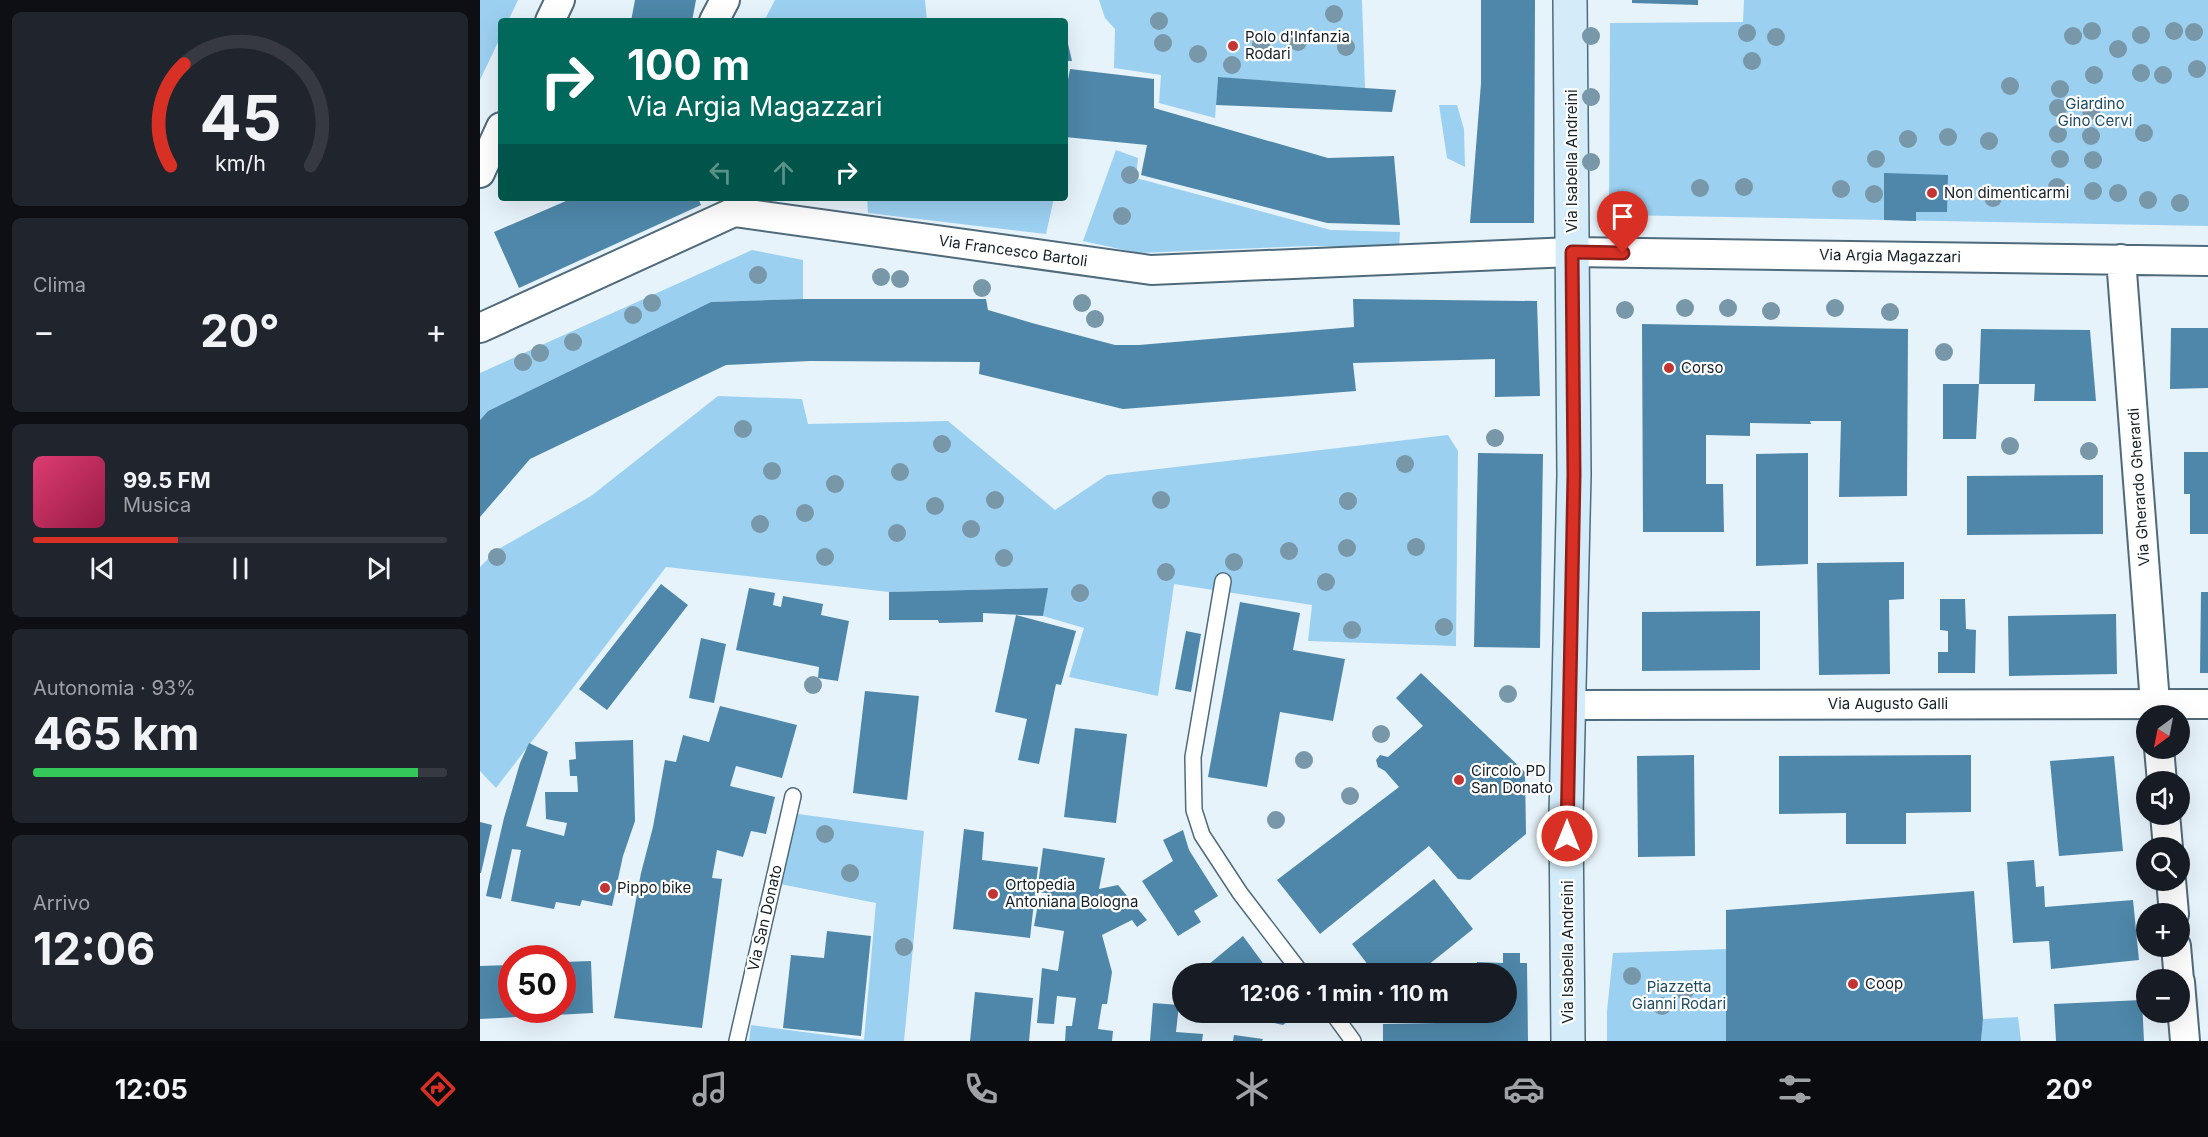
<!DOCTYPE html>
<html lang="it">
<meta charset="utf-8">
<style>
:root{--surface:#171b24;--page:#20242c;--text:#f1f3f6;--muted:#9ea1a6;--line:#363941;--accent:#d93025}
body{margin:0;font-family:Inter,sans-serif;background:var(--page);color:var(--text);height:100vh;display:flex;flex-direction:column;font-size:22px;white-space:nowrap}
*{box-sizing:border-box;margin:0}
p{font-size:20px;color:var(--muted)}
.icon{flex:none;width:33px;height:33px;fill:none;stroke:currentColor;stroke-width:2;stroke-linecap:round;stroke-linejoin:round}
.map{position:relative;flex:1;overflow:hidden}
.drawer{display:flex;flex-direction:column;gap:12px;padding:12px;background:#0d0f14;width:480px}
.drawer>*{flex:none}
.guide{position:absolute;left:18px;top:18px;width:570px;height:183px;border-radius:6px;box-shadow:0 6px 24px #0002;background:#00695c;color:#fff;overflow:hidden}
.needle{width:39px;rotate:212deg}
.tools{position:absolute;left:1656px;top:705px;display:grid;gap:12px}
.tools a{display:grid;place-items:center;width:54px;height:54px;border-radius:50%;background:var(--surface);box-shadow:0 6px 24px #0002;font-size:30px}
.speed{position:absolute;left:18px;top:945px;display:flex;gap:12px;font-size:30px;font-weight:700;text-align:center}
.speed>*{display:grid;place-content:center;width:78px;height:78px;border-radius:50%;background:var(--surface);box-shadow:0 6px 24px #0002;line-height:1}
.speed .limit{border:9px solid #d22;background:#fff;color:#111}
.pin{position:absolute;display:grid;place-items:center;width:51px;height:51px;color:#fff;margin:-62px -26px;border-radius:50% 50% 50% 0;rotate:-45deg;box-shadow:0 0 6px #0007}
.pin .icon{rotate:45deg}
.me{position:absolute;width:66px;margin:-33px;rotate:0deg;stroke-linejoin:round;filter:drop-shadow(0 0 4px #0008)}
.turn{display:flex;align-items:center;gap:21px;height:126px;padding:0 30px;font-size:27px}
.turn .icon{width:78px;height:78px;stroke-width:2.5}
.turn b{display:block;font-size:42px;line-height:51px}
.lanes{display:flex;align-items:center;height:57px;padding:0 30px;background:#0003;justify-content:center;gap:30px;direction:ltr}
.lanes .off{opacity:.35}
.big{font-size:45px;font-weight:700;line-height:1.1}
.drawer .card{flex:1;display:flex;flex-direction:column;justify-content:center;gap:9px;min-width:0;padding:0 21px;border-radius:9px;background:var(--page)}
.drawer .dial{align-items:center;gap:0}
.dial svg{height:156px;overflow:visible;fill:none;stroke:var(--line);stroke-width:7;stroke-linecap:round;text-anchor:middle}
.dial text{fill:var(--text);stroke:none}
.song{display:flex;align-items:center;gap:18px}
.cover{width:72px;height:72px;border-radius:9px;background:linear-gradient(135deg,hsl(340 70% 55%),hsl(340 70% 35%))}
.played{height:6px;border-radius:3px;background:linear-gradient(90deg,var(--accent) 35%,var(--line) 35%)}
.keys{display:flex;justify-content:space-around;direction:ltr}
.heat{display:flex;justify-content:space-between;align-items:center;font-size:33px;direction:ltr}
.charge{height:9px;border-radius:4px;background:linear-gradient(90deg,#34c759 93%,var(--line) 0)}
.trip{position:absolute;left:692px;top:963px;width:345px;height:60px;border-radius:30px;background:var(--surface);box-shadow:0 6px 24px #0002;font-weight:700;line-height:60px;text-align:center}
.tab-bar{display:flex;height:96px;justify-content:space-around;align-items:center;background:#090b0e;color:var(--muted)}
.tab-bar .icon{width:42px;height:42px}
.tab-bar .current{color:var(--accent)}
.tab-bar b{font-size:27px;color:var(--text)}
main{display:flex;flex:1;min-height:0}
.map>svg:first-child{display:block}
.green{fill:#9cd0f1}
.building{fill:#4e87a9}
.lines{fill:none;stroke-linecap:round;stroke-linejoin:round}
.lane-casing{stroke:#4f6a7a;stroke-width:18}
.street-casing{stroke:#4f6a7a;stroke-width:32}
.secondary-casing{stroke:#4f6a7a;stroke-width:36}
.lane{stroke:#fff;stroke-width:15}
.street{stroke:#fff;stroke-width:28}
.secondary{stroke:#d4ecfa;stroke-width:33}
.tree{fill:#7897a8}
.route-casing{stroke:#8d1f18;stroke-width:15}
.route{stroke:#d93025;stroke-width:10}
.poi-dot{fill:#c33532;stroke:#fff;stroke-width:2}
.labels{text-anchor:middle;stroke-width:4.5;stroke-linejoin:round;paint-order:stroke}
.poi-label{font-size:15px;fill:#141f26;stroke:#fff;text-anchor:start}
.park-label{font-size:15px;fill:#1d4b64;stroke:#fff}
.street-label{font-size:15px;fill:#141f26;stroke:#fff}
</style>
<main>
<section class="drawer">
<div class="card dial"><svg viewBox="0 0 100 80">
<path d="M14 69A42 42 0 1 1 86 69"/>
<path d="M14 69A42 42 0 0 1 21 17" stroke="#d93025"/>
<text x="50" y="56" font-size="32" font-weight="700">45</text>
<text x="50" y="72" font-size="11">km/h</text>
</svg></div>
<div class="card"><p>Clima</p>
<div class="heat"><a>−</a><b class="big">20°</b><a>+</a></div>
</div>
<div class="card">
<div class="song"><i class="cover"></i><div><b>99.5 FM</b><p>Musica</p></div></div>
<div class="played"></div>
<div class="keys"><svg class="icon" aria-label="previous" viewBox="0 0 24 24"><path d="M18 5L8 12l10 7zM5 5v14"/></svg><svg class="icon" aria-label="pause" viewBox="0 0 24 24"><path d="M8 5v14M16 5v14"/></svg><svg class="icon" aria-label="next" viewBox="0 0 24 24"><path d="M6 5l10 7-10 7zM19 5v14"/></svg></div>
</div>
<div class="card"><p>Autonomia · 93%</p><b class="big">465 km</b><div class="charge"></div></div>
<div class="card"><p>Arrivo</p><b class="big">12:06</b></div>
</section>
<div class="map">
<svg width="1728" height="1041" viewBox="0 0 1728 1041">
<rect width="100%" height="100%" fill="#e7f3fb"/>
<!-- green -->
<path class="green" d="M0,0H38L28,21H21V36L0,80Z
M295,0H445L447,21H284Z
M619,0H882L885,88L738,78L735,118L679,103L681,75L634,68L635,29L625,18Z
M1264,0H1728V226L1139,215L1129,206L1130,23L1263,22Z
M959,105H977L984,129L985,167L967,158Z
M636,150L658,158L656,178L851,230L920,232L919,247L829,246L658,253L603,241Z
M387,198H574L566,234L388,213Z
M272,250L323,260V299L231,302L8,411L0,420V373Z
M238,396L322,399L328,424L468,421L575,510L627,475L968,435L978,451L976,646L828,641L832,605L694,584L678,696L589,677L604,628L563,616L567,588L409,592L186,567L16,788L0,771V567L17,550L111,496Z
M318,814L444,831L424,1041H269L271,1025L384,1040L396,903L300,884Z
M1247,949L1246,1041H1127V1011L1133,953Z
M1538,1017L1541,1041H1501L1503,1019Z"/>
<!-- building -->
<path class="building" d="M155,0H216L212,21H151Z
M1001,0H1055L1054,223H990L1001,83Z
M1152,0H1218V5L1152,3Z
M585,35H586L592,61H585Z
M590,69L674,79V108L848,158L914,156L920,225L847,223L661,175L667,145L585,137V96Z
M738,77L885,88L916,90L912,112L736,105Z
M1404,173L1468,175L1467,212H1436V221L1404,220Z
M93,198H218L221,205L39,288L14,232Z
M323,299H506L508,310L552,323L635,345H659L874,327L873,299L1057,301L1060,396L1015,397V359L873,363L876,391L643,409L499,374L500,362L330,361L246,365L50,459L0,517V420L8,411L231,302Z
M1162,324L1428,329L1427,496L1359,497L1361,421H1330L1331,424L1270,423V436L1226,435V484H1243L1244,532H1163Z
M1691,328H1728V388L1690,389Z
M1501,329L1610,330L1616,401H1554L1555,384H1499Z
M1463,384H1499L1496,439H1463Z
M1704,452H1728V534H1710V494H1704Z
M998,453L1063,454L1060,648L994,647Z
M1328,453V564L1276,566V454Z
M1623,475V534L1487,535V476Z
M1424,562V599L1409,600L1410,674L1339,675L1337,563Z
M181,584L208,605L127,710L99,689Z
M269,588L295,593L293,605L301,607L303,596L343,604L341,615L369,621L358,681L338,678L339,667L256,650Z
M568,588L563,616L503,613V622L459,623L458,620H409V592Z
M1721,592H1728V673H1720Z
M1460,599H1485L1486,629L1496,630L1495,673H1458V652H1468V631L1460,630Z
M760,602L820,613L813,650L865,659L853,721L800,712L787,787L728,777Z
M1280,611V670L1162,671V612Z
M1636,614L1637,674L1529,676L1528,616Z
M536,615L596,631L581,685L576,684L559,764L538,760L547,719L515,712Z
M706,631L721,634L711,692L695,689Z
M221,638L246,644L234,703L209,698Z
M941,673L1045,772L1046,834L990,880L978,879L949,846L840,934L797,880L919,787L905,771L898,767L896,760L900,755L908,757L943,726L916,698Z
M385,691L439,696L427,800L373,793Z
M240,706L317,725L302,778L256,766L250,786L295,797L286,834L271,831L263,857L237,850L232,878L242,879L222,1028L134,1018L161,873L173,827L185,760L196,762L203,735L229,742Z
M595,728L647,734L636,823L584,817Z
M153,740L155,821L143,856L132,906L102,900L100,906L76,902L74,909L31,901L41,850L32,849L21,899L6,896L24,818L40,763L49,743L68,752L46,826L84,836L87,823L66,819L65,792H98L97,776H90L89,760L96,759L95,742Z
M1214,755L1215,856L1158,857L1157,756Z
M1491,755V812L1426,813V844H1366V813L1299,814V756Z
M1634,756L1643,851L1579,856L1570,761Z
M0,822L12,825L1,873H0Z
M484,829L504,832L502,860L558,867L550,938L473,929Z
M703,830L709,850L738,896L714,911L721,922L698,936L662,881L693,861L683,840Z
M563,848L625,858L619,889L638,885L667,920L657,927L652,920L622,935L632,972L627,1004H622L618,1029L633,1031L632,1041H585L586,1026H592L596,998L577,996L574,1024L557,1023L562,968L578,971L584,931L554,926L558,904L564,905L566,893L557,892Z
M1554,860L1556,887L1564,886L1565,907L1653,900L1659,960L1571,969L1569,941L1533,943L1527,862Z
M954,879L993,929L937,974H895L872,944Z
M1494,891L1503,1019L1501,1041H1246V910Z
M347,931L391,936L381,1036L303,1028L311,955L344,958Z
M763,936L791,974H717Z
M1023,953H1040V963H1047L1048,1041H903V1024L956,1023L955,1012H979V1023L996,1022V1012H1026V974H997V962L1023,963Z
M111,961L113,1013L0,1019V966L32,965V1010H82V962Z
M495,992L553,998L549,1041H490Z
M1662,1000L1664,1041H1576L1574,1004Z
M673,1003L699,1005L696,1032L723,1034L722,1041H670Z
M786,1012H820L803,1025L794,1023Z
M754,1035L783,1039L782,1041H753Z"/>
<g class="lines">
<!-- lane casing -->
<g class="lane-casing">
<path id="lane" d="M743,581L713,757L714,810L722,835L760,893L822,974
M852,1012L873,1041
M257,1041L313,796"/>
</g>
<!-- street casing -->
<g class="street-casing">
<path id="street" d="M70,21L80,0
M234,21L245,0
M0,173L21,127
M1641,259L1676,716
M0,328L254,212L671,270L1092,252L1728,261
M1088,705L1728,704
M1679,748L1682,782
M1685,814L1688,848
M1691,880L1694,914
M1696,946L1699,980
M1700,982L1705,1041"/>
</g>
<!-- secondary casing -->
<g class="secondary-casing">
<path id="secondary" d="M1088,1041L1086,815L1094,475L1090,0"/>
</g>
<!-- lane -->
<use href="#lane" class="lane"/>
<!-- street -->
<use href="#street" class="street"/>
<!-- secondary -->
<use href="#secondary" class="secondary"/>
</g>
<!-- trees -->
<g class="tree">
<circle cx="854" cy="14" r="9"/>
<circle cx="679" cy="21" r="9"/>
<circle cx="1612" cy="31" r="9"/>
<circle cx="1694" cy="31" r="9"/>
<circle cx="1714" cy="32" r="9"/>
<circle cx="1267" cy="33" r="9"/>
<circle cx="1661" cy="35" r="9"/>
<circle cx="1111" cy="36" r="9"/>
<circle cx="1593" cy="36" r="9"/>
<circle cx="1296" cy="37" r="9"/>
<circle cx="818" cy="42" r="9"/>
<circle cx="683" cy="43" r="9"/>
<circle cx="781" cy="45" r="9"/>
<circle cx="866" cy="47" r="9"/>
<circle cx="1638" cy="49" r="9"/>
<circle cx="718" cy="54" r="9"/>
<circle cx="1272" cy="61" r="9"/>
<circle cx="752" cy="65" r="9"/>
<circle cx="1717" cy="69" r="9"/>
<circle cx="1661" cy="73" r="9"/>
<circle cx="1614" cy="75" r="9"/>
<circle cx="1683" cy="75" r="9"/>
<circle cx="1530" cy="86" r="9"/>
<circle cx="1580" cy="89" r="9"/>
<circle cx="1111" cy="97" r="9"/>
<circle cx="1578" cy="108" r="9"/>
<circle cx="1611" cy="111" r="9"/>
<circle cx="1664" cy="133" r="9"/>
<circle cx="1578" cy="134" r="9"/>
<circle cx="1611" cy="136" r="9"/>
<circle cx="1468" cy="137" r="9"/>
<circle cx="1428" cy="139" r="9"/>
<circle cx="1509" cy="141" r="9"/>
<circle cx="1396" cy="159" r="9"/>
<circle cx="1580" cy="159" r="9"/>
<circle cx="1613" cy="160" r="9"/>
<circle cx="1111" cy="162" r="9"/>
<circle cx="650" cy="175" r="9"/>
<circle cx="1264" cy="187" r="9"/>
<circle cx="1577" cy="187" r="9"/>
<circle cx="1220" cy="188" r="9"/>
<circle cx="1361" cy="189" r="9"/>
<circle cx="1613" cy="191" r="9"/>
<circle cx="1638" cy="193" r="9"/>
<circle cx="1394" cy="194" r="9"/>
<circle cx="1513" cy="198" r="9"/>
<circle cx="1668" cy="200" r="9"/>
<circle cx="1700" cy="203" r="9"/>
<circle cx="642" cy="216" r="9"/>
<circle cx="278" cy="275" r="9"/>
<circle cx="401" cy="277" r="9"/>
<circle cx="420" cy="279" r="9"/>
<circle cx="502" cy="288" r="9"/>
<circle cx="172" cy="303" r="9"/>
<circle cx="602" cy="303" r="9"/>
<circle cx="1205" cy="308" r="9"/>
<circle cx="1248" cy="308" r="9"/>
<circle cx="1355" cy="308" r="9"/>
<circle cx="1145" cy="310" r="9"/>
<circle cx="1291" cy="311" r="9"/>
<circle cx="1410" cy="312" r="9"/>
<circle cx="153" cy="315" r="9"/>
<circle cx="615" cy="319" r="9"/>
<circle cx="93" cy="342" r="9"/>
<circle cx="1464" cy="352" r="9"/>
<circle cx="60" cy="353" r="9"/>
<circle cx="43" cy="362" r="9"/>
<circle cx="263" cy="429" r="9"/>
<circle cx="1015" cy="438" r="9"/>
<circle cx="462" cy="444" r="9"/>
<circle cx="1530" cy="446" r="9"/>
<circle cx="1609" cy="451" r="9"/>
<circle cx="925" cy="464" r="9"/>
<circle cx="292" cy="471" r="9"/>
<circle cx="420" cy="472" r="9"/>
<circle cx="355" cy="484" r="9"/>
<circle cx="515" cy="500" r="9"/>
<circle cx="681" cy="500" r="9"/>
<circle cx="868" cy="501" r="9"/>
<circle cx="455" cy="506" r="9"/>
<circle cx="325" cy="513" r="9"/>
<circle cx="280" cy="524" r="9"/>
<circle cx="491" cy="529" r="9"/>
<circle cx="417" cy="533" r="9"/>
<circle cx="936" cy="547" r="9"/>
<circle cx="867" cy="548" r="9"/>
<circle cx="809" cy="551" r="9"/>
<circle cx="17" cy="557" r="9"/>
<circle cx="345" cy="557" r="9"/>
<circle cx="524" cy="558" r="9"/>
<circle cx="754" cy="562" r="9"/>
<circle cx="686" cy="572" r="9"/>
<circle cx="846" cy="582" r="9"/>
<circle cx="600" cy="593" r="9"/>
<circle cx="964" cy="627" r="9"/>
<circle cx="872" cy="630" r="9"/>
<circle cx="333" cy="685" r="9"/>
<circle cx="1028" cy="694" r="9"/>
<circle cx="901" cy="734" r="9"/>
<circle cx="824" cy="760" r="9"/>
<circle cx="870" cy="796" r="9"/>
<circle cx="796" cy="820" r="9"/>
<circle cx="345" cy="834" r="9"/>
<circle cx="370" cy="873" r="9"/>
<circle cx="424" cy="947" r="9"/>
<circle cx="1152" cy="976" r="9"/>
<circle cx="1205" cy="991" r="9"/>
<circle cx="1182" cy="1006" r="9"/>
</g>
<g class="lines">
<!-- route casing -->
<g class="route-casing">
<path id="route" d="M1087,836L1094,475L1092,252L1143,253"/>
</g>
<!-- route -->
<use href="#route" class="route"/>
</g>
<!-- markers -->
<g class="poi-dot">
<circle cx="753" cy="46" r="6"/>
<circle cx="1452" cy="193" r="6"/>
<circle cx="1189" cy="368" r="6"/>
<circle cx="979" cy="780" r="6"/>
<circle cx="125" cy="888" r="6"/>
<circle cx="513" cy="894" r="6"/>
<circle cx="1373" cy="984" r="6"/>
</g>
<g class="labels">
<!-- poi labels -->
<g class="poi-label">
<text x="765" y="42">Polo d'Infanzia<tspan x="765" dy="17">Rodari</tspan></text>
<text x="1464" y="198">Non dimenticarmi</text>
<text x="1201" y="373">Corso</text>
<text x="991" y="776">Circolo PD<tspan x="991" dy="17">San Donato</tspan></text>
<text x="525" y="890">Ortopedia<tspan x="525" dy="17">Antoniana Bologna</tspan></text>
<text x="137" y="893">Pippo bike</text>
<text x="1385" y="989">Coop</text>
</g>
<!-- park labels -->
<g class="park-label">
<text x="1615" y="109">Giardino<tspan x="1615" dy="17">Gino Cervi</tspan></text>
<text x="1199" y="992">Piazzetta<tspan x="1199" dy="17">Gianni Rodari</tspan></text>
</g>
<!-- street labels -->
<g class="street-label">
<text transform="translate(1092 161) rotate(-90)" y="5">Via Isabella Andreini</text>
<text transform="translate(533 251) rotate(8)" y="5">Via Francesco Bartoli</text>
<text transform="translate(1410 256) rotate(1)" y="5">Via Argia Magazzari</text>
<text transform="translate(1659 487) rotate(-94)" y="5">Via Gherardo Gherardi</text>
<text x="1408" y="709">Via Augusto Galli</text>
<text transform="translate(285 918) rotate(-77)" y="5">Via San Donato</text>
<text transform="translate(1088 952) rotate(-90)" y="5">Via Isabella Andreini</text>
</g>
</g>
</svg>
<div class="tools">
<a><svg class="needle" viewBox="-14 -14 28 28"><path d="M0-13l5 13h-10z" fill="#e53935"/><path d="M0 13l5-13h-10z" fill="#9ea1a6"/></svg></a>
<a><svg class="icon" aria-label="sound" viewBox="0 0 24 24"><path d="M4 9h4l5-4v14l-5-4H4zM17 9q2 3 0 6"/></svg></a>
<a><svg class="icon" aria-label="search" viewBox="0 0 24 24"><circle cx="10" cy="10" r="6"/><path d="M15 15l6 6"/></svg></a>
<a>+</a>
<a>−</a>
</div>
<div class="speed"><div class="limit">50</div></div>
<div class="pin" style="left:1143px;top:253px;background:#d93025"><svg class="icon" aria-label="arrive" viewBox="0 0 24 24"><path d="M6 21V4h12l-3 4 3 4H6"/></svg></div>
<svg class="me" style="left:1087px;top:836px" viewBox="-20 -20 40 40"><circle r="17" fill="#d93025" stroke="#fff" stroke-width="3"/><path d="M0-11L8 9 0 5-8 9z" fill="#fff"/></svg>
<div class="trip">12:06 · 1 min · 110 m</div>
<div class="guide">
<div class="turn"><svg class="icon" aria-label="right" viewBox="0 0 24 24"><path d="M7 20v-9h11M14 6l5 5-5 5"/></svg><div><b>100 m</b>Via Argia Magazzari</div></div>
<div class="lanes"><svg class="icon off" aria-label="left" viewBox="0 0 24 24"><path d="M17 20v-9H6M10 6l-5 5 5 5"/></svg><svg class="icon off" aria-label="ahead" viewBox="0 0 24 24"><path d="M12 20V5M6 11l6-6 6 6"/></svg><svg class="icon" aria-label="right" viewBox="0 0 24 24"><path d="M7 20v-9h11M14 6l5 5-5 5"/></svg></div>
</div>
</div>
</main>
<nav class="tab-bar">
<b>12:05</b>
<svg class="icon current" aria-label="directions" viewBox="0 0 24 24"><path d="M12 3l9 9-9 9-9-9zM9 14v-3h6M13 9l2 2-2 2"/></svg>
<svg class="icon" aria-label="music" viewBox="0 0 24 24"><path d="M9 18V5l10-2v13"/><circle cx="6" cy="18" r="3"/><circle cx="16" cy="16" r="3"/></svg>
<svg class="icon" aria-label="phone" viewBox="0 0 24 24"><path d="M5 4h4l2 5-3 2q2 4 5 5l2-3 5 2v4C11 20 4 13 5 4z"/></svg>
<svg class="icon" aria-label="climate" viewBox="0 0 24 24"><path d="M12 3v18M4 7l16 10M4 17L20 7"/></svg>
<svg class="icon" aria-label="car" viewBox="0 0 24 24"><path d="M5 17H2v-5l4-1 3-4h7l3 4 3 1v5h-3M9 17h6M6 11h13"/><circle cx="7" cy="17" r="2"/><circle cx="17" cy="17" r="2"/></svg>
<svg class="icon" aria-label="filters" viewBox="0 0 24 24"><path d="M4 7h16M4 17h16"/><circle cx="9" cy="7" r="2"/><circle cx="15" cy="17" r="2"/></svg>
<b>20°</b>
</nav>
